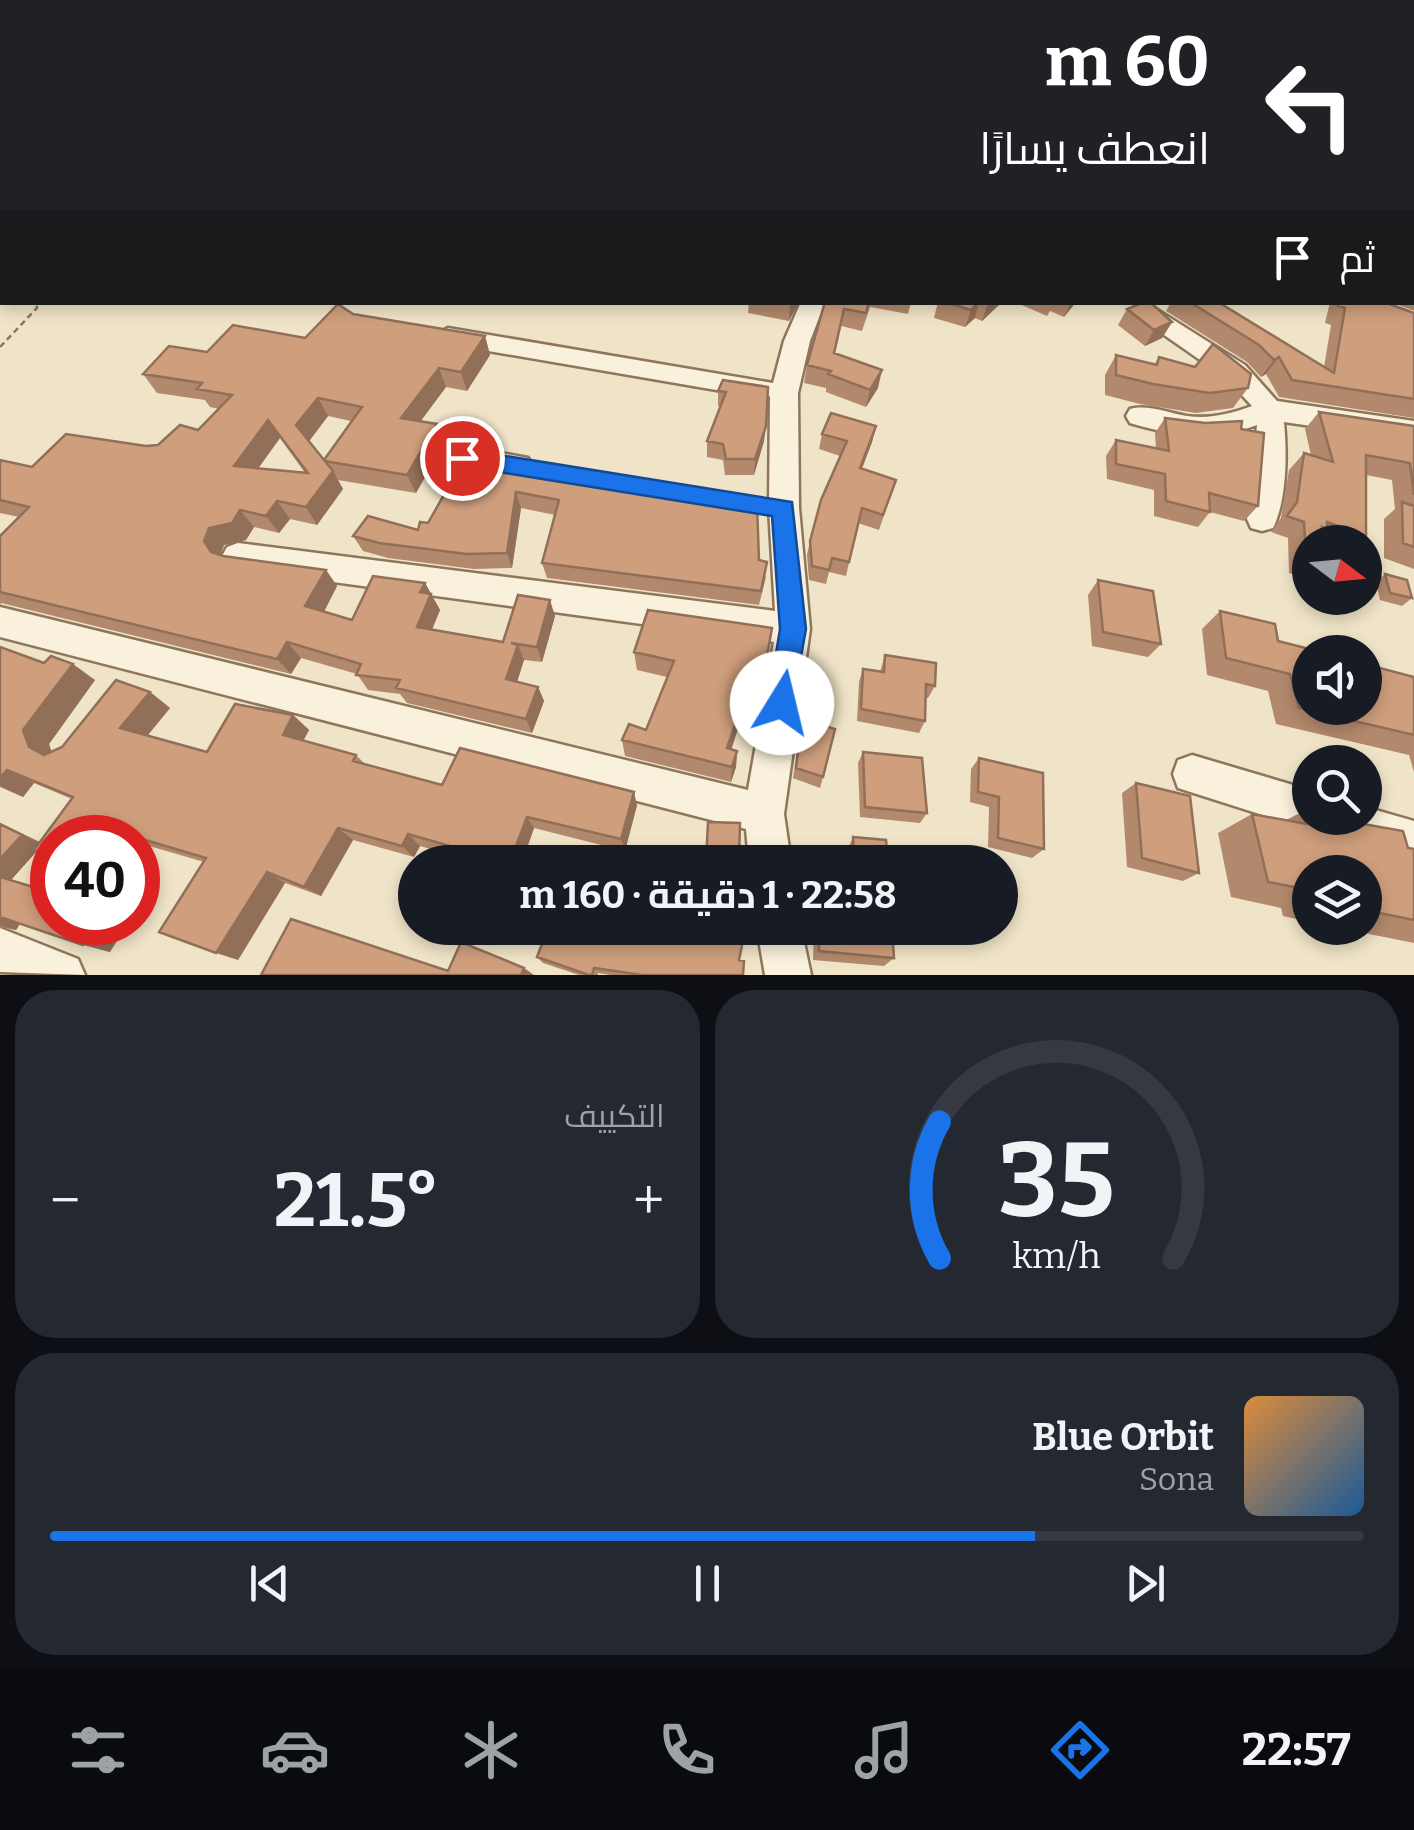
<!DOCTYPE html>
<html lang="ar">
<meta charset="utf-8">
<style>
:root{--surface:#171b24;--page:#242831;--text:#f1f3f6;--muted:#9ea1a6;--line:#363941;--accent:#1a73e8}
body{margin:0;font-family:Bitter,Cairo,serif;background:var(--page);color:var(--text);direction:rtl;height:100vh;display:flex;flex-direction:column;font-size:38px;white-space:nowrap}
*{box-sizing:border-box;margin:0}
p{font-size:32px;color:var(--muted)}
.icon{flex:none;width:55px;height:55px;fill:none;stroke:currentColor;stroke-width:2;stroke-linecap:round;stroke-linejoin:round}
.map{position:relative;height:975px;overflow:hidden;direction:ltr}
.details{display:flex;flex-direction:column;gap:15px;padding:15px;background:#0d0f14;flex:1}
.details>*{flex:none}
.guide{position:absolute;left:0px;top:0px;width:1415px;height:305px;box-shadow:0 5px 15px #0003;direction:rtl;background:#202124;color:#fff;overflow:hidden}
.needle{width:65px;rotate:106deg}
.tools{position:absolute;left:1292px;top:525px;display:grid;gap:20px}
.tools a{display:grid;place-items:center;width:90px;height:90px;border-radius:50%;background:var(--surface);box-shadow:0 5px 15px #0003;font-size:50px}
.speed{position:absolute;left:30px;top:815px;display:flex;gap:20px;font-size:50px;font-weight:700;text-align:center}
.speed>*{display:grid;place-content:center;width:130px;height:130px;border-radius:50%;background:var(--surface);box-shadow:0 5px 15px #0003;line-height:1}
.speed .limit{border:15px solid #d22;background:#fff;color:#111}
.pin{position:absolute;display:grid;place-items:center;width:85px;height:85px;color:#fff;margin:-42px;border:5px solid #fff;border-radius:50%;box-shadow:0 2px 10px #0007}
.me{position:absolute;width:110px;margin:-55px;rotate:9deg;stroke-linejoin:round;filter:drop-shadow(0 0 8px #0008)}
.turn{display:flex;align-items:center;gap:35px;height:210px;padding:0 40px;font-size:45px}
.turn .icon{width:130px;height:130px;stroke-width:2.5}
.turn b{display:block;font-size:70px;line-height:85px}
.then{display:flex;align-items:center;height:95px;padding:0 40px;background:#0003;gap:20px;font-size:38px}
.big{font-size:75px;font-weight:700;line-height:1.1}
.details .card{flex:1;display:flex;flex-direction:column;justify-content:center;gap:15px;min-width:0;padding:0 35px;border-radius:40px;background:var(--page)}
.details .dial{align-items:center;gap:0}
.dial svg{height:260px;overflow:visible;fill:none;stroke:var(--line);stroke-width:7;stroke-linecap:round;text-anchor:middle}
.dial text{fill:var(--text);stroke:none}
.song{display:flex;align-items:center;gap:30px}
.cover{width:120px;height:120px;border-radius:15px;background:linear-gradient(135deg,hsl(30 70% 55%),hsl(210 70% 35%))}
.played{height:10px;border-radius:5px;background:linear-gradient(90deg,var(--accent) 75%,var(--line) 75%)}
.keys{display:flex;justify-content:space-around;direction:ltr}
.heat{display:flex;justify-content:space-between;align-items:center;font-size:55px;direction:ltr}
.details .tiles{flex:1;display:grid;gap:15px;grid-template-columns:1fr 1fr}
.card:last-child{grid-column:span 2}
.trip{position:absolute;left:398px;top:845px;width:620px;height:100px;border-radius:50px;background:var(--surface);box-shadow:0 5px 15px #0003;font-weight:700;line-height:100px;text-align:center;direction:rtl}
.tabs{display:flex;height:160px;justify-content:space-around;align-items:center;background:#090b0e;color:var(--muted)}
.tabs .icon{width:70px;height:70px}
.tabs .current{color:var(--accent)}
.tabs b{font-size:45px;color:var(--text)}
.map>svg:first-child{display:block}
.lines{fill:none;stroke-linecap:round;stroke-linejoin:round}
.minor-casing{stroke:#8d765c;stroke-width:5}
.path{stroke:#8d765c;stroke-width:2.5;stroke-dasharray:6 4;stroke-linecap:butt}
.minor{fill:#faf1dc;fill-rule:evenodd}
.wall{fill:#b2896c;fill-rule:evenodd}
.shaded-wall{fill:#916f58}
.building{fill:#cf9f7d;stroke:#916f58;stroke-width:2.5;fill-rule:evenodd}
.route{fill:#1a73e8;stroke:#114b97;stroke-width:2.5}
</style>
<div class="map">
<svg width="1414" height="975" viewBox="0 0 1414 975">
<rect width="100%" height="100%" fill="#f0e4c8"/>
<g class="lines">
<!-- minor casing -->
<g class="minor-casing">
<path id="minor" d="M801,302H825L810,341L798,393L799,508L810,629L784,814L791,862H749L746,829L0,637V607L748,790L774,642L238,569L227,565L222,556L227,547L238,543L775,611L769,508L770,396L763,398L448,344L435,336L448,328L773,383L784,341Z
M1156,309L1245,365L1277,401L1414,421V441L1284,422C1287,453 1287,500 1273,528L1262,531L1251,528L1247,519L1257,425C1213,442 1174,436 1130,423L1126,416L1130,409C1148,404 1168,413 1187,416C1210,419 1230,414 1252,406L1226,378L1147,323L1144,317Z
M462,446L528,458L533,466L528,474L518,477L452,465L447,457L452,449Z
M1192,755L1310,790V818H1365V807L1414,821V863L1320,832L1318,827L1310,830L1178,788L1173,774L1178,760Z
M0,928L78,959L85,975L0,972Z
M757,928H801L811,975H765Z"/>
</g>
<!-- path -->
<path class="path" d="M0,347L37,308L36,302"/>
<!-- minor -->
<use href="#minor" class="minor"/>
</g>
<!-- wall -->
<path class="wall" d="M1412,158H1414V288H1412Z
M1412,288H1414V311L1391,302H1412Z
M749,302H799L789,321L748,313Z
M825,302H911L908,314L870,307L862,331L841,326L835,354L878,388L866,407L826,392V388L804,383L807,365Z
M938,302H1002L982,321L975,318L965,327L934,318Z
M1015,302H1076L1064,317L1050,311L1047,316Z
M1171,302H1218L1324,367L1331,325L1325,323L1330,302H1384L1414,313V418L1279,397L1266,374L1261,377L1247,362L1166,311Z
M1127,309L1172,322L1162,338L1145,346L1118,325Z
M353,314L485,336L490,355L467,391L446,387L420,421L445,442L416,493L338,480L343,489L317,525L290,519L279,533L254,527L246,540L224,545L220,555L326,570L337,586L324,612L352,620L425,583L440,610L432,630L503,642L555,616L542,662L524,660L517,682L538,687L544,701L532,733L407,703L400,694L368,690L357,674L301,658L291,674L1,603L0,605V536L19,517L0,513V460L32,467L158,445L198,430L219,409L210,407L205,400L157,393L143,374L207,352L305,338ZM328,416L351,421L324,460L309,441ZM280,438L305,473L258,468Z
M1116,355L1154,365L1159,357L1248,388L1233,408L1196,413L1140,404L1105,395V375Z
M723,380L764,441L754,475H725L723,460L707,457V441L721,407L718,406V391Z
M1319,412L1414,426V569L1384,558V519L1395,509L1392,480L1366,475V536L1358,542H1310V576L1307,578L1289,573L1288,538L1271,532L1281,518L1289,470L1304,453L1311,455L1305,429Z
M1165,418L1241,429L1258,506L1244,521L1210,512L1198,527L1154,516V490L1107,479L1106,456L1116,440L1156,449L1155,433Z
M876,426L872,442L862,469L896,480L879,530L858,523L846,576L829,572L826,584L809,580L807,555L810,541L840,456L819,449L822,434Z
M477,459L759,560L766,577L759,605L547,578L542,563L555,515L521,508L512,568L474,569L388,558L363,551L353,536L418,530L428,523L465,480Z
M1385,574L1412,598L1402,606L1380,600L1376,582Z
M1098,580L1161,644L1148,657L1092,646L1088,595Z
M1220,611L1278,641L1414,677V772L1409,755L1276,724L1268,691L1207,675L1202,629Z
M0,647L95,680L49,744L51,752L62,747L150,692L170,708L148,735L207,752L293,715L309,730L303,741L356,755L365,764L442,785L637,805L625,851L534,828L522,862H477L420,846L414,857L353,840L321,896L285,883L238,960L204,862L139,843L138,845V838H52V857L37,851L11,880L110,952L20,924L16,930L0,927V823L40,842L72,799L34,783L23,797L0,787Z
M769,647L758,712L744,710L731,749L737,751L736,767L731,782L625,756L622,740L646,730L667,677L637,670L634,652Z
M885,655L935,686L928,698H926L925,721L919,733L857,721L859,682L863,669L880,672Z
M802,719L823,777L820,788L793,778Z
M863,752L927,813L920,823L860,817L858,763Z
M979,758L1044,849L1032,858L988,847L989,807L970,802L971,769Z
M1136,783L1199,873L1183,881L1127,867L1122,793Z
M1302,812L1414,849V943L1339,928H1365V872H1310V922L1283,916L1281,908L1231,897L1218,833L1252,814L1286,820Z
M853,837L888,862H795L799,849L846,853Z
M804,928H892L894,958L884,966L813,960L814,932H806Z
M537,957L739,960L743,975H610L598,973V975H579L543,963Z"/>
<!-- shaded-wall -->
<path class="shaded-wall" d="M791,302H799L789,321L790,304Z
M979,302L975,318L965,327L971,310Z
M989,302H1002L982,321L988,303Z
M1071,302H1076L1064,317Z
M1172,322L1162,338L1145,346L1154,330Z
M485,336L490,355L467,391L461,372Z
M1279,357L1266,374L1261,377L1274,360Z
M439,368L446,387L409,437L401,418Z
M882,370L878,388L866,407L870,390Z
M318,398L328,416L307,444L296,425Z
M268,420L280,438L247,484L234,466Z
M437,424L445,442L416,493L407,475Z
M766,426L764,441L754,475L755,459Z
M876,426L872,442L856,483L860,468Z
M333,471L343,489L317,525L306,507Z
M516,492L521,508L512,568L507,553Z
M277,501L290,519L279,533L266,516Z
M240,510L254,527L246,540L224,545L219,558L211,552L204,541L209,528Z
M326,570L337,586L318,623L305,606Z
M425,583L440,610L426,643L417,627L420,592Z
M550,600L555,616L542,662L537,647Z
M287,642L301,658L291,674L277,659Z
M518,645L524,660L513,694L506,679Z
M73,664L95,680L49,744L55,761L29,747L23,730Z
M538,687L544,701L532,733L526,719Z
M150,692L170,708L142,742L120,728Z
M746,693L744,710L727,763V748Z
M293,715L309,730L299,749L283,735Z
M737,751L736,767L731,782L732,767Z
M7,770L34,783L23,797L0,786V778Z
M634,792L637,805L625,851L621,839Z
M527,817L534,828L522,862H510Z
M0,823L43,844L2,890H0Z
M338,828L353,840L321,896L304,887Z
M115,831L128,838H111Z
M408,834L420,846L414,857L402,846Z
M267,872L285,883L238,960L216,953Z
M138,882L151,888L138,909Z
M0,916L21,922L16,930L0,926Z
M98,922H129L110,952L83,945Z
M524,968L534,975H521Z"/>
<!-- building -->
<path class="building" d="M1412,158H1414V208L1412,205Z
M1412,238H1414V288H1412Z
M825,302H869L866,313L844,309L834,353L882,370L870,390L828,374L831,371L807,365Z
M945,302H979L971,310Z
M1144,302H1150L1172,322L1154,330L1127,309Z
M1190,302H1218L1334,373L1345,308L1338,306L1339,302H1384L1414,313V399L1292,380L1279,357L1274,360L1259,345Z
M338,304L353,314L485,336L461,372L439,368L401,418L437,424L407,475L325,461L333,471L306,507L277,501L266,516L240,510L232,523L209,528L204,541L211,552L223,556L326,570L305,606L352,620L373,576L425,583L420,592L431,594L417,627L503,642L518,595L550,600L537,647L511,643L518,645L506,679L538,687L526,719L396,688L400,680L356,675L361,664L287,642L277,659L0,592V536L29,507L0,500V460L32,467L66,434L146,446L158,445L180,425L198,430L232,395L197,389L202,383L143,374L169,346L207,352L233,325L305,338ZM318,398L362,407L324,460L296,425ZM268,420L308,473L234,466Z
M1213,344L1251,374L1248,388L1210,393L1153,384L1116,375V355L1157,365L1159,357L1195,367Z
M723,380L768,387L766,426L755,459H726L723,444L707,441L726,392L718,391Z
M1319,412L1414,426V495L1410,463L1366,455V536L1327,522V529L1322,527L1323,542H1310V559L1306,557L1304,522L1287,516L1297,502L1304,453L1333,462Z
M831,413L876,426L860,468L896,480L883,515L862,508L849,562L832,558L829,570L812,566L810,541L821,500L847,441L822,434Z
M1165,418L1205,423L1242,421L1241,429L1264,433L1258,506L1209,493L1210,512L1166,501L1165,474L1116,464V440L1169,451Z
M477,459L757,504L759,560L767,562L761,591L542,563L559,500L516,492L507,553L467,554L379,543L353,536L368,516L418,530L420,522L428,523L454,477L465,480Z
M1402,502L1414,506V547L1403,543Z
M1385,574L1407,580L1412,598L1390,593Z
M1098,580L1153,591L1161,644L1103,632Z
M648,610L772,628L760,695L746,693L727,748L737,751L732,767L622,740L629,724L646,730L674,661L634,652Z
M1220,611L1275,624L1278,641L1321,652H1310V708H1365V664L1414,677V735L1299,708L1290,674L1226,658Z
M0,647L44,663L51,656L73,664L23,730L29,747L44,755L62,747L116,680L150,692L120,728L207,752L235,704L293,715L283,735L356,755L353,761L442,785L460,748L634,792L621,839L527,817L510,862H505L408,834L402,846L338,828L304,887L267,872L216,953L159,932L206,858L115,831L111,838H52V856L34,850L73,797L7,770L0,778Z
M885,655L936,663L935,686L926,684L925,721L861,709L863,669L884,672Z
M802,719L835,729L823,777L796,768Z
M863,752L922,758L927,813L865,807Z
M979,758L1043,773L1044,849L998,838L999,797L978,792Z
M1136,783L1190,796L1199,873L1142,858Z
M1302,812L1310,814V818H1330L1403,831L1408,848L1414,849V920L1365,910V872H1310V890L1268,882L1252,814L1306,824Z
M708,822L740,823L739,862H706Z
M0,824L22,835L0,859Z
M853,837L886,840L888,862H799V849L854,854Z
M0,877L43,890L52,877V922H98L83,945L0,917Z
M291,919L448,971L461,942L524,968L521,975H261Z
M548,928H614L626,931L627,928H658L744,936L739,960L744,961L743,975H642L594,968L592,975H589L537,957Z
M819,928H892L894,958L819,951Z"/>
<!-- sky -->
<linearGradient id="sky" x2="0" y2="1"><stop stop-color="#8fbad6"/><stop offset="0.54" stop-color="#f8f3e6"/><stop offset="1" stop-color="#f8f3e6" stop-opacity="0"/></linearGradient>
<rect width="1414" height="294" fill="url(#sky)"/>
<!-- route -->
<path class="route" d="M462,449L792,502L806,629L791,712L782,716L772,712L768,703L780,629L772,516L462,466L451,458Z"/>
</svg>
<div class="tools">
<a><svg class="needle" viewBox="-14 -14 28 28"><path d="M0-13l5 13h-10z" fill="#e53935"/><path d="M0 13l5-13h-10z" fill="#9ea1a6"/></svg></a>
<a><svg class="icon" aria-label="sound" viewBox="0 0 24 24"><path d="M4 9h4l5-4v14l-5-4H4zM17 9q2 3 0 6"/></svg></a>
<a><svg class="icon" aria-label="search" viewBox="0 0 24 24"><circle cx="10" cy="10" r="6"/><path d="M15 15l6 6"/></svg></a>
<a><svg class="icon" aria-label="layers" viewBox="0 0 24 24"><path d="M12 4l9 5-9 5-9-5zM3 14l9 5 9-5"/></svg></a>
</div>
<div class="speed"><div class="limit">40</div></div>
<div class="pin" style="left:462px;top:458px;background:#d93025"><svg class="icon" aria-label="arrive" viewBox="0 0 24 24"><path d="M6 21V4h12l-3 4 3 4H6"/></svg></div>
<svg class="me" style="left:782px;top:703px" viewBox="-20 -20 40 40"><circle r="19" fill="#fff"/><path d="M0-13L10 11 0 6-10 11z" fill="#1a73e8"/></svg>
<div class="trip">22:58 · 1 دقيقة · 160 m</div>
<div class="guide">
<div class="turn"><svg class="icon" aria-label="left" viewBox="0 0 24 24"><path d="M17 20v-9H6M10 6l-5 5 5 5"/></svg><div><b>60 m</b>انعطف يسارًا</div></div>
<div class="then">ثم<svg class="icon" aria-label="arrive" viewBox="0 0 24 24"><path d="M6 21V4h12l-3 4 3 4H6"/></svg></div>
</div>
</div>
<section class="details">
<div class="tiles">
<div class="card dial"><svg viewBox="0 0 100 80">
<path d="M14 69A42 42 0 1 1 86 69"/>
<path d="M14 69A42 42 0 0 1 14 27" stroke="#1a73e8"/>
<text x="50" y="56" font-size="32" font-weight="700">35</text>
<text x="50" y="72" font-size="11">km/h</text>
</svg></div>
<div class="card"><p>التكييف</p>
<div class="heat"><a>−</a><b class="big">21.5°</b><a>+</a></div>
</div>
<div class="card">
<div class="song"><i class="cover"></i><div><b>Blue Orbit</b><p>Sona</p></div></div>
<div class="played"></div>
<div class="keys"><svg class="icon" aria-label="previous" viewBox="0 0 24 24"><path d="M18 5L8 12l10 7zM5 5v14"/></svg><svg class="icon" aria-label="pause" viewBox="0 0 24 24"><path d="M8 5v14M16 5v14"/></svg><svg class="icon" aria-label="next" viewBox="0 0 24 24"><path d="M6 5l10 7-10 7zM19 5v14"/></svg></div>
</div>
</div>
</section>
<nav class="tabs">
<b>22:57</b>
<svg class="icon current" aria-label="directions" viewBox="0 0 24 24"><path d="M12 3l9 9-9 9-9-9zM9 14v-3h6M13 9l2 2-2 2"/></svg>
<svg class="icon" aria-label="music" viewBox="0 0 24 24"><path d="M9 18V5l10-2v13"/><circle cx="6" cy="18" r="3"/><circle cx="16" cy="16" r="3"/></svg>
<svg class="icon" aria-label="phone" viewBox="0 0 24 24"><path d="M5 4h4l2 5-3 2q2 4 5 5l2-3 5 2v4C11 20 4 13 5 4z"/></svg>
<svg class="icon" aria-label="climate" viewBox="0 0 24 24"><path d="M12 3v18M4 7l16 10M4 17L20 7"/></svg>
<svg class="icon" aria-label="car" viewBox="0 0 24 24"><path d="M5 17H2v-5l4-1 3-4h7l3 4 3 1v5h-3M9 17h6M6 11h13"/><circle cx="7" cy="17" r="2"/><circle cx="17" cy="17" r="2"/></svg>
<svg class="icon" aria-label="filters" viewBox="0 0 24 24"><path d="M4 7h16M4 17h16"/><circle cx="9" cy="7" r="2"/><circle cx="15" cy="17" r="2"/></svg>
</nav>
